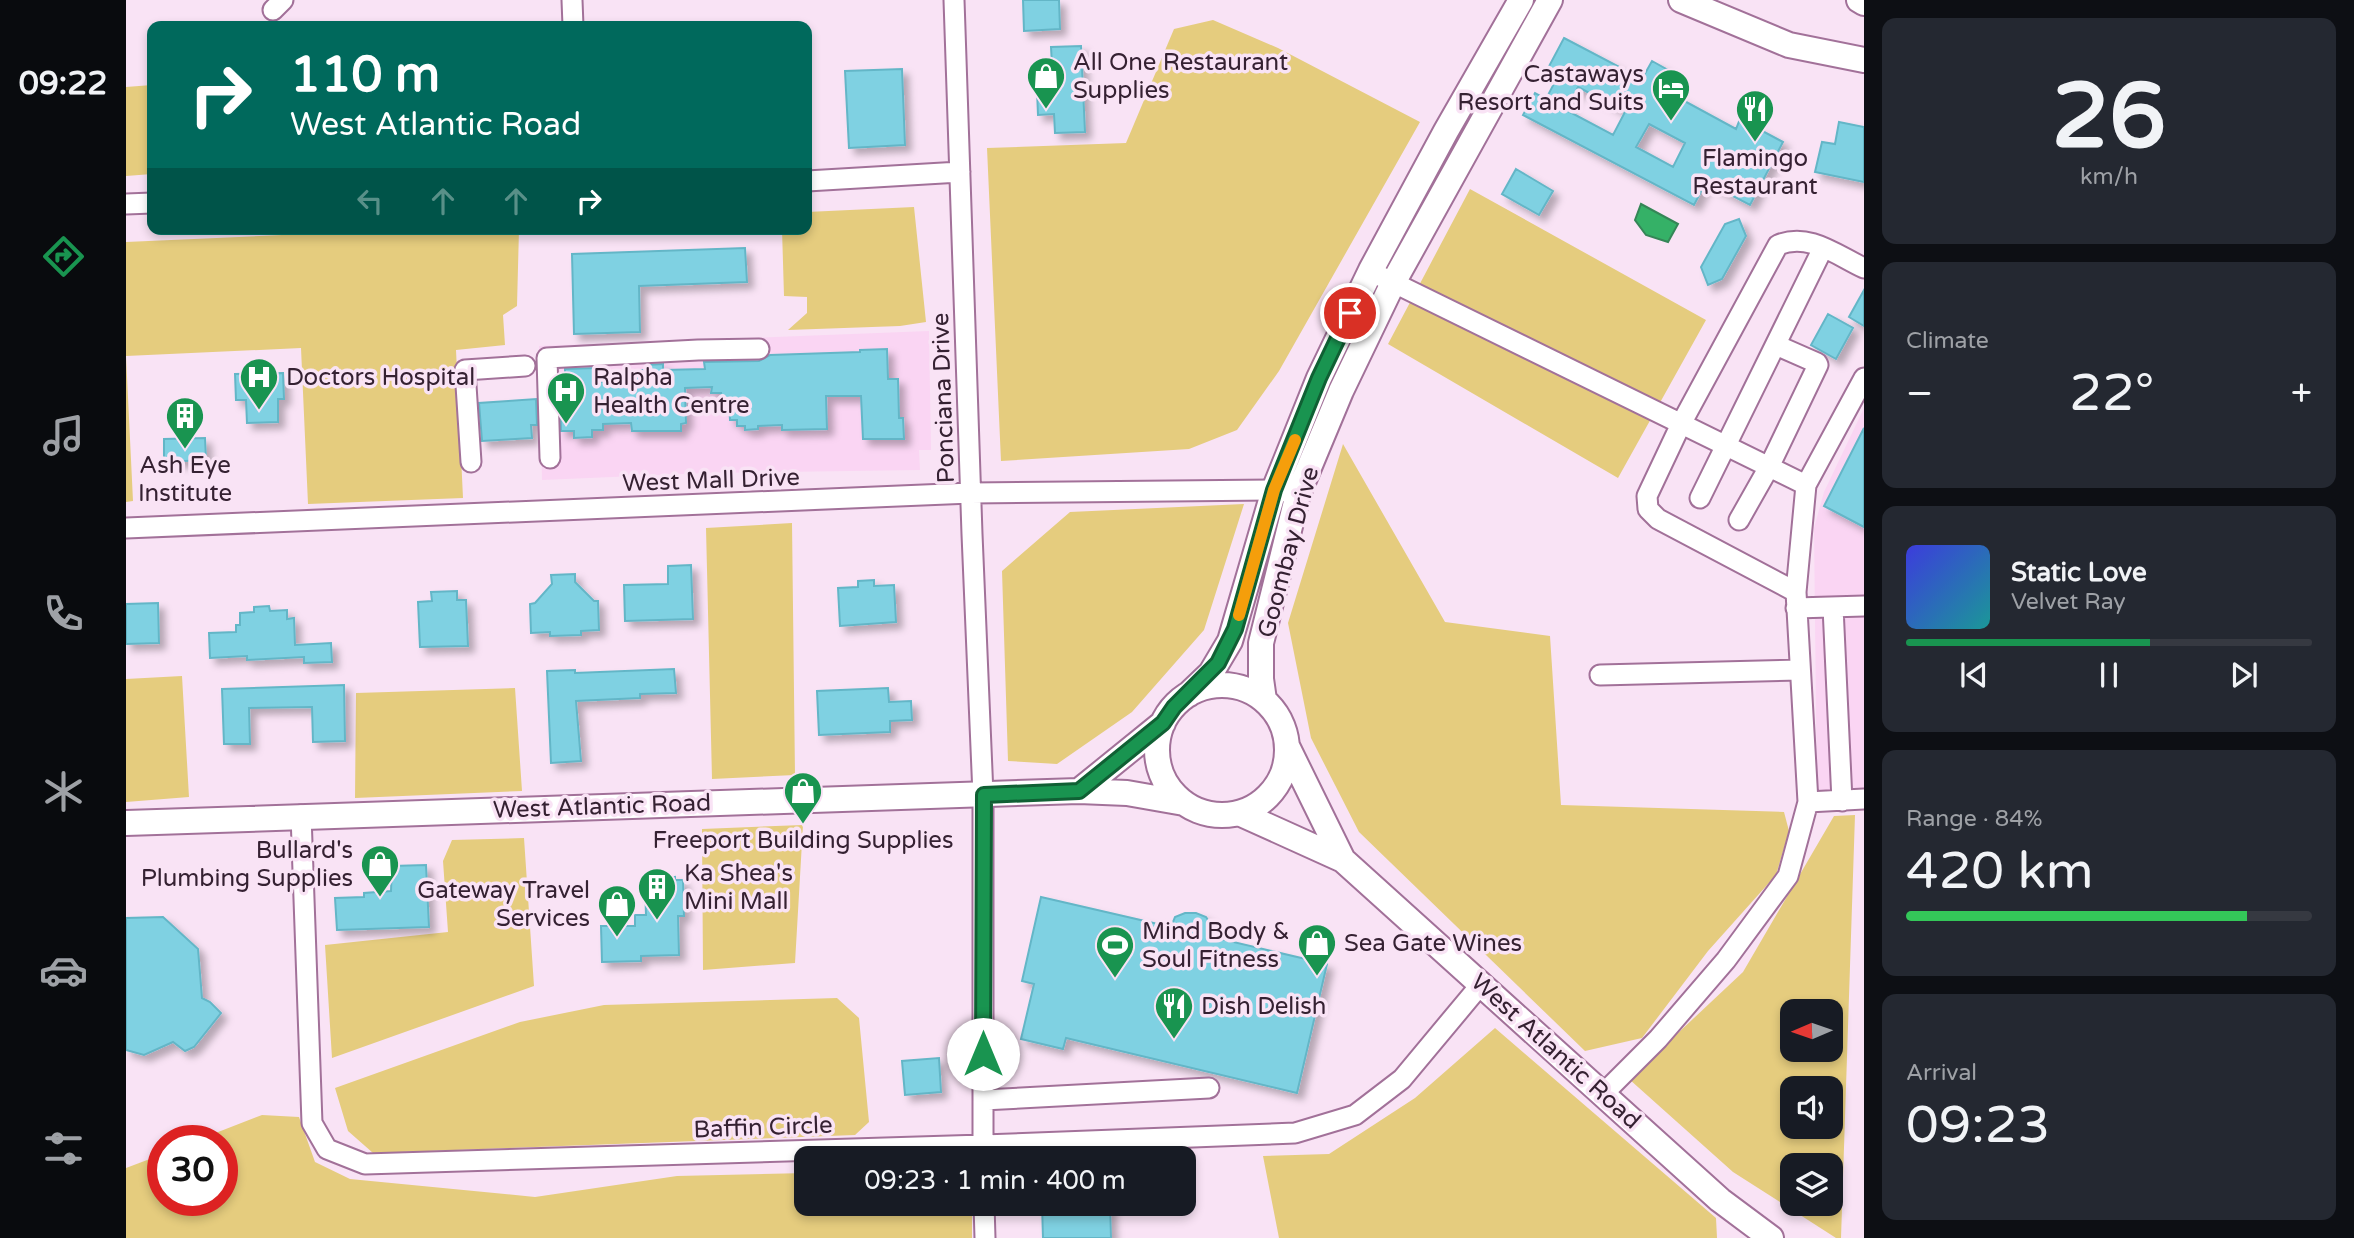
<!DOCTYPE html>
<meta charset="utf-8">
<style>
:root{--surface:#171b24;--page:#242831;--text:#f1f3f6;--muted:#9ea1a6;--line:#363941;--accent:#199450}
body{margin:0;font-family:"Varela Round",sans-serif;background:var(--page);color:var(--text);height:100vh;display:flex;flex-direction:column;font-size:26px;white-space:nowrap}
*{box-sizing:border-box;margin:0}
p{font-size:23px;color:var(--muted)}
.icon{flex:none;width:38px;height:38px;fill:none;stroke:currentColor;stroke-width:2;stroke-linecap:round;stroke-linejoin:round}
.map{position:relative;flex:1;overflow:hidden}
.sheet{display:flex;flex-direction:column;gap:18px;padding:18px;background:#0d0f14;width:490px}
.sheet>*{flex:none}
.hud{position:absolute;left:21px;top:21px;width:665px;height:214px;border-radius:14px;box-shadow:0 4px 10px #0003;background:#00695c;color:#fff;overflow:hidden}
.needle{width:46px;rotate:268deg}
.buttons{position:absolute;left:1654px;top:999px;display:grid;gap:14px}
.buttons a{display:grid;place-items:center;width:63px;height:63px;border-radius:14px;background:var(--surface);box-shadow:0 4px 10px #0003;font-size:35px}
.speed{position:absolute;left:21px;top:1125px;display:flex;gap:14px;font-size:35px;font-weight:700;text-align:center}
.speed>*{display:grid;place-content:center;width:91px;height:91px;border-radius:50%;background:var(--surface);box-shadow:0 4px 10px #0003;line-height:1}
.speed .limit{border:10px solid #d22;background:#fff;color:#111}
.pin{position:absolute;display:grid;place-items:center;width:60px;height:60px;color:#fff;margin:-30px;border:4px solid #fff;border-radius:50%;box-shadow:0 2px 7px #0007}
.me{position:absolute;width:77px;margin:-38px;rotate:0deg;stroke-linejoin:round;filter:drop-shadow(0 0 5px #0008)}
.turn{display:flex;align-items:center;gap:24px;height:147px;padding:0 28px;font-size:32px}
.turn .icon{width:91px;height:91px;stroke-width:2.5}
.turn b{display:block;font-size:49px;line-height:60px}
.lanes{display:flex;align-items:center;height:66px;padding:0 28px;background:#0003;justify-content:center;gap:35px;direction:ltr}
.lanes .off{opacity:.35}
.big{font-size:52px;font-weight:600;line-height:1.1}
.sheet .widget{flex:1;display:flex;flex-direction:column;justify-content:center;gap:10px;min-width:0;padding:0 24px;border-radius:14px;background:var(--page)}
.sheet .dial{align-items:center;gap:0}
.dial b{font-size:91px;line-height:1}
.song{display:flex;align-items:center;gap:21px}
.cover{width:84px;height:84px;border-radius:10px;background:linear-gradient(135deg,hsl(240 70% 55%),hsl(180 70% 35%))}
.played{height:7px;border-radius:4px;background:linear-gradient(90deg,var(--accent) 60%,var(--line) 60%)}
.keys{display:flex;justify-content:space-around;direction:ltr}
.heat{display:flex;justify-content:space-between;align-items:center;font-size:38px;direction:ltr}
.charge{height:10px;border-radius:5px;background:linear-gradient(90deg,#34c759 84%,var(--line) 0)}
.trip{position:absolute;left:668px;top:1146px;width:402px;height:70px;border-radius:14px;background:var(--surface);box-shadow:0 4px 10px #0003;font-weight:600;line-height:70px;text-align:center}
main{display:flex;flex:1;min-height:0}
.tabs{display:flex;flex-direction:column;width:126px;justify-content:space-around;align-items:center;background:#090b0e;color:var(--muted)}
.tabs .icon{width:49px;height:49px}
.tabs .selected{color:var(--accent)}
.tabs b{font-size:32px;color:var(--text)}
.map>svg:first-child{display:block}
.built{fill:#fad5f3}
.green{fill:#e5cc7e;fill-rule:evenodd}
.water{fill:#35b167;stroke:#358657;stroke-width:2}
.building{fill:#7fd1e2;stroke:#64b6c7;stroke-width:2;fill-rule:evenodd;filter:url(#shadow)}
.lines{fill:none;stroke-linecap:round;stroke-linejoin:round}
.minor-casing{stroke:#a27199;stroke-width:23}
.major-casing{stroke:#a27199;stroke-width:28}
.minor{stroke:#fff;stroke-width:19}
.major{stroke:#fff;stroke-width:24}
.route-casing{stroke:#106034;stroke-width:18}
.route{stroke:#199450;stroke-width:12}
.slow{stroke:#f59e0b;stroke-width:12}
.labels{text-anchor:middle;stroke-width:7;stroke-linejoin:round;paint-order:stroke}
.poi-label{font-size:24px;fill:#352132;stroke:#f9e3f5;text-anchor:start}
.street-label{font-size:24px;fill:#352132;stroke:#f9e3f5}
</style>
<main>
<nav class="tabs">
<b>09:22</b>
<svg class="icon selected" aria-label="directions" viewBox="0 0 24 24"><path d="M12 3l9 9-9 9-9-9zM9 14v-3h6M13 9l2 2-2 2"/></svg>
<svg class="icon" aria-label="music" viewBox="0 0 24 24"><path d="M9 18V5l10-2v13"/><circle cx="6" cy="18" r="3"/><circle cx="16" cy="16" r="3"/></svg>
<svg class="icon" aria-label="phone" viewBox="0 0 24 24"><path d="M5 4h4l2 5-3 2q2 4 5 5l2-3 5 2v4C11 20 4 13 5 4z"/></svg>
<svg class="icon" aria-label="climate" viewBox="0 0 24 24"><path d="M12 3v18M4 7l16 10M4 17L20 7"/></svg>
<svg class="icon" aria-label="car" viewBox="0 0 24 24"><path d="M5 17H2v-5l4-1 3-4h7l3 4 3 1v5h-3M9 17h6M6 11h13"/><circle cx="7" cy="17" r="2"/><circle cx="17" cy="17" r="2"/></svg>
<svg class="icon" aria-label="filters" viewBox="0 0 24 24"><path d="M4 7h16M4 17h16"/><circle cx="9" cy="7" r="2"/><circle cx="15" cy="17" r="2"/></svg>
</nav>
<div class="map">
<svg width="1738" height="1238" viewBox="0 0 1738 1238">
<defs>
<filter id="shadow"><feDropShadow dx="6" dy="6" stdDeviation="3.5" flood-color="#0004"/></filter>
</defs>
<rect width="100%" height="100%" fill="#f9e3f5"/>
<!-- built -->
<path class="built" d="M803,331L805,450H793L794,470L580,473L416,480L413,346Z
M1738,408V798L1691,801L1688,528L1698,492Z"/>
<!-- green -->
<path class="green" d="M1087,20L1152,48L1294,122L1153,371L1111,430L1063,449L875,461L861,148L1000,143L1048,29Z
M26,85V174L0,176V87Z
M1344,189L1580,320L1492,478L1262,344Z
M788,207L800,322L774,326L662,330L681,313V297L658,296L656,229H681V212Z
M291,229H393L391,306L377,315L379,345L330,350L337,498L182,504L175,348L0,356L7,501L0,502V242Z
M1217,444L1319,622L1424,636L1435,805L1658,812L1663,831L1650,875L1582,951L1516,1038L1459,1051L1233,832L1185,738L1162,623Z
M1118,504L1078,630L1006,712L931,764L882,761L876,571L944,512Z
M666,523L669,775L586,779L580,528Z
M56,676L63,797L0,802V679Z
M389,688L396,791L229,798L230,693Z
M1729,815L1715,1238H1710L1607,1172L1503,1079L1617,972L1708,816ZM1666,1012H1704V1050H1666ZM1666,1088H1704V1127H1666ZM1666,1166H1704V1204H1666Z
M677,825L669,963L577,970L576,829Z
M398,838L408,986L206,1058L199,945L322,932L317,861L326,840Z
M711,998L733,1018L743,1122L729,1135L247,1153L222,1131L209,1088L394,1022L478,1005Z
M1369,1028L1590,1218L1591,1238H1153L1137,1156L1203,1154L1289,1098Z
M136,1115L173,1117L189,1162L224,1179L409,1197L551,1176L681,1173V1204H846V1238H0V1168L37,1154V1200H96V1141H69Z"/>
<!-- water -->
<path class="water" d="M1515,204L1552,224L1542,242L1520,235L1509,220Z"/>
<!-- building -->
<path class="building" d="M897,0H933L934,29L898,31Z
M1438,38L1516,79L1526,61L1549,74L1540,91L1610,129L1614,119L1657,142L1624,205L1580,182L1568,205L1397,115L1409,93L1420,99L1432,76L1421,70ZM1452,87L1499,112L1487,135L1440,110ZM1523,124L1559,143L1547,167L1510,147Z
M955,46L959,132L929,133L928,114L912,115L910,66L926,65L925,47Z
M776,69L779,145L723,148L719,71Z
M1713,122L1738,127V182L1689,172L1696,142L1709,144Z
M1390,169L1427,191L1413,215L1376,194Z
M1613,219L1620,236L1596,279L1582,285L1575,267L1599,224Z
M619,248L621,282L513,286L514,332L448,334L446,254Z
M1738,290V326L1723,317Z
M1702,314L1727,328L1710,359L1685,345Z
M761,349L762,379H772L773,418H777L778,439H737L735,396H700L701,429L656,430V425L632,426V429L619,430V426H611V420H604L603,402H595V393H585L586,387L559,388L560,423L555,424V431H506L505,423L477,424V430H466V437L448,438V431H435L434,382H439V369L470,368V382L498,381V370H520V365L537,364V370L579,369L578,362L633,361L644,355L734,352V350Z
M157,373L158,399H152V422L121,423L120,400H110L109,374Z
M410,399L411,425H405L406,438L356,441L353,403Z
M1738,428V527L1698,506Z
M79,438L80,460L38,462V439Z
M565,565L567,619L499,621L498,585L542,584V566Z
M449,574V582L468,601H472L473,630L455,631V635L424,636V632L405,633L404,604L409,603L426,584L425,575Z
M748,580V586L768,585L770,622L714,626L712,588L732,587V581Z
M331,591V600H340L342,646L294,647L292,602L306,601L305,592Z
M32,603L33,643L0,644V604Z
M143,606L144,611L161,610V619L168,618L169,645L205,643L206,662L178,663V657L121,660V656L84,658L83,633L110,632V625H114V613L128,612V607Z
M548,669L550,693L514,694V698L450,701L455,761L425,763L421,671L449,670V673Z
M218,685L219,741L187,742L186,707L123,708L124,744H98L96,689Z
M762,688L763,702L785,701L786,720L764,721V732L693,735L691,691Z
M300,865L303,927L211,930L209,898L238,897V893L265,891L266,866Z
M549,877V880H557L558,916H552L553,955L515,956V961L476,962L475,926H509V915H520L519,881Z
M915,897L1045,927L1049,917L1059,913H1070L1080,917L1086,926V937L1201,964L1171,1093L940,1038L937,1049L895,1039L908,984L896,981Z
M37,917L72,949L76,998L84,1002L95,1013L68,1047L59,1051L47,1042L18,1055L0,1050V918Z
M813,1058L815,1092L779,1095L776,1061Z
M916,1204H984L985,1238H917Z"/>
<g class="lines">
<!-- minor casing -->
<g class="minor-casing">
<path id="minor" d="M446,0L447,26
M828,0L846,534L857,795V1158
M147,10L157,0
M681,181L834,172
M0,204L26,203
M1254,276L1680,485
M424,458L421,358L572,350L633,349
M345,462L339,370L399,366
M1574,498L1697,248
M1613,520L1643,467L1692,365L1691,363L1650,345
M0,528L845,493L1148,490L1161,492
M1670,592L1532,519L1522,509L1521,496L1555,424L1652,245C1683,232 1710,255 1738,268
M1707,607L1716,801
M1670,608L1738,606
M1474,675L1673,670
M1682,802L1738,799
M175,815L186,1123L201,1149L239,1164L857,1145L1169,1133L1229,1115L1276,1079L1356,983
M1477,1094L1532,1039L1600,960L1662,876L1682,802L1670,592L1680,485L1738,378
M857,1100L1083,1088
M858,1204L859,1238"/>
</g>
<!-- major casing -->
<g class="major-casing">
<path id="major" d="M1555,0L1663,45L1738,60
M1733,0L1738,3
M1031 750a65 65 0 1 1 130 0a65 65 0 1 1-130 0Z
M1063,694L1085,673L1104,641L1148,490L1193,378L1245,270L1320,131L1395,0
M1138,700L1135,679V643L1172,494L1215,391L1267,283L1424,0
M1161,746L1217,860
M953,791L1037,723
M1113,813L1217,860L1594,1200L1645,1238
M0,823L953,791L1001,793L1058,803"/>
</g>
<!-- minor -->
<use href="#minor" class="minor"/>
<!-- major -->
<use href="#major" class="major"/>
</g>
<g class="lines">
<!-- route casing -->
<g class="route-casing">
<path id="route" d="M857,1054L858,795L953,791L1037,723L1048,707L1092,663L1109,629L1148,490L1193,378L1224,313"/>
</g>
<!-- route -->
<use href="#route" class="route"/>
<!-- slow -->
<path class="slow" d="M1113,615L1148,490L1169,440"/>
</g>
<!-- icons -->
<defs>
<g id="shop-pin" transform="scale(2.0125)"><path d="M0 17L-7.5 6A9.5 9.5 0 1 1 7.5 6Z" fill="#199450" stroke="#f9e3f5"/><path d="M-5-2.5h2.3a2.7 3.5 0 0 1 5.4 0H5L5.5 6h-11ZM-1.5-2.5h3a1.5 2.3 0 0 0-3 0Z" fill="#fff"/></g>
<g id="hotel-pin" transform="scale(2.0125)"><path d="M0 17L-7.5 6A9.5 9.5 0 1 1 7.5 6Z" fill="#199450" stroke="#f9e3f5"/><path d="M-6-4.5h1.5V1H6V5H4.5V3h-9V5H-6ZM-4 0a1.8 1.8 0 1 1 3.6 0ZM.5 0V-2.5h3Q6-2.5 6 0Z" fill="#fff"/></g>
<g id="restaurant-pin" transform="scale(2.0125)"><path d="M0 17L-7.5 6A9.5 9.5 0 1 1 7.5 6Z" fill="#199450" stroke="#f9e3f5"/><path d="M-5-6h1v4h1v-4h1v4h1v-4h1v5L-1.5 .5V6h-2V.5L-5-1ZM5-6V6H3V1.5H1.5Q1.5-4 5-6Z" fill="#fff"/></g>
<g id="hospital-pin" transform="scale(2.0125)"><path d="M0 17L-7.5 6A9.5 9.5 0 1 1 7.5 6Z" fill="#199450" stroke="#f9e3f5"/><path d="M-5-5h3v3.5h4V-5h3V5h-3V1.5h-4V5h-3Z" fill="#fff"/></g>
<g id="building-pin" transform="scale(2.0125)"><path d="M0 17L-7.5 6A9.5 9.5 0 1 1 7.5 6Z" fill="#199450" stroke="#f9e3f5"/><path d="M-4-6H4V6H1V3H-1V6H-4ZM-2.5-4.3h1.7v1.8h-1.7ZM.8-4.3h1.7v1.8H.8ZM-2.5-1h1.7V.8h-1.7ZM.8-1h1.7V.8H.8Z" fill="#fff"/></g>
<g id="stadium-pin" transform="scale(2.0125)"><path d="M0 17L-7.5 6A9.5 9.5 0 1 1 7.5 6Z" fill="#199450" stroke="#f9e3f5"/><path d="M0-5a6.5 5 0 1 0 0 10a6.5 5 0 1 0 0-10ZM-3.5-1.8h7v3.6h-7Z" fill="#fff"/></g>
</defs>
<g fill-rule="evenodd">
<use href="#shop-pin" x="920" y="76"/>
<use href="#hotel-pin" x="1545" y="88"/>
<use href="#restaurant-pin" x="1629" y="109"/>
<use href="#hospital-pin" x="133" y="377"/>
<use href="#hospital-pin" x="440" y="391"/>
<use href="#building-pin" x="59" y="416"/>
<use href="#shop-pin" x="677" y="791"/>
<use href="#shop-pin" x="254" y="864"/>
<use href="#building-pin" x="531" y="887"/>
<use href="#shop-pin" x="491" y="904"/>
<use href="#shop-pin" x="1191" y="943"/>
<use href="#stadium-pin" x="989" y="945"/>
<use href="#restaurant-pin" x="1048" y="1006"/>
</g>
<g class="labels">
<!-- poi labels -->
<g class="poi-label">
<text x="947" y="70">All One Restaurant<tspan x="947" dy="28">Supplies</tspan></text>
<text x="1518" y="82" text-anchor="end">Castaways<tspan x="1518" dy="28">Resort and Suits</tspan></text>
<text x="1629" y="166" text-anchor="middle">Flamingo<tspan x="1629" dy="28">Restaurant</tspan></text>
<text x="160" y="385">Doctors Hospital</text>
<text x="467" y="385">Ralpha<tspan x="467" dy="28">Health Centre</tspan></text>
<text x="59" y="473" text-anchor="middle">Ash Eye<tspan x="59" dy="28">Institute</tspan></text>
<text x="677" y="848" text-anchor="middle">Freeport Building Supplies</text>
<text x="227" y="858" text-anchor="end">Bullard's<tspan x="227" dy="28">Plumbing Supplies</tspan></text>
<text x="558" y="881">Ka Shea's<tspan x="558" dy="28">Mini Mall</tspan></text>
<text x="464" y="898" text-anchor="end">Gateway Travel<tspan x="464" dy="28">Services</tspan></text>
<text x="1016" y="939">Mind Body &amp;<tspan x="1016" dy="28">Soul Fitness</tspan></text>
<text x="1218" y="951">Sea Gate Wines</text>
<text x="1075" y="1014">Dish Delish</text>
</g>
<!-- street labels -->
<g class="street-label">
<text transform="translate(817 398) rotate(-92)" y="8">Ponciana Drive</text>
<text transform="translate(585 480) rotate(-2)" y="8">West Mall Drive</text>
<text transform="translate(1162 552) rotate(-75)" y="8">Goombay Drive</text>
<text transform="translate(476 806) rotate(-2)" y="8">West Atlantic Road</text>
<text transform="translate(1430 1051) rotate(42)" y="8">West Atlantic Road</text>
<text transform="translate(637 1127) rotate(-2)" y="8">Baffin Circle</text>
</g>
</g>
</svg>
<div class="buttons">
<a><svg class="needle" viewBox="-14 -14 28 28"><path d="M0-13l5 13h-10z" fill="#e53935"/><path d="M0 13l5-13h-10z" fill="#9ea1a6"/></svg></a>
<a><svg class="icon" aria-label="sound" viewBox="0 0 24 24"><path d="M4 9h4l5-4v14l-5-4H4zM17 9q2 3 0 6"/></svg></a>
<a><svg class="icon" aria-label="layers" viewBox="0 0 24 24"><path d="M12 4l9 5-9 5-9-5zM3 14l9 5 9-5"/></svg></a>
</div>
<div class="speed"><div class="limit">30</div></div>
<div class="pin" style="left:1224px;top:313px;background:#d93025"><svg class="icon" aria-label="arrive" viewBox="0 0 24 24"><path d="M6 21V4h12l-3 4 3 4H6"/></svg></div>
<svg class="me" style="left:857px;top:1054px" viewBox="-20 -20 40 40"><circle r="19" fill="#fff"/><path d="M0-13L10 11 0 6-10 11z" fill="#199450"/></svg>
<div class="trip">09:23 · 1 min · 400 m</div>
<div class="hud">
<div class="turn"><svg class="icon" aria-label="right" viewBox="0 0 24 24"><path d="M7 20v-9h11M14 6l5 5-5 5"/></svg><div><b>110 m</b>West Atlantic Road</div></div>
<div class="lanes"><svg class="icon off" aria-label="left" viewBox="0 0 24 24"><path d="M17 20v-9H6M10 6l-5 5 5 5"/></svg><svg class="icon off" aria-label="ahead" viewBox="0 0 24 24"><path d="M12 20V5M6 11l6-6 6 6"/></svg><svg class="icon off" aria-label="ahead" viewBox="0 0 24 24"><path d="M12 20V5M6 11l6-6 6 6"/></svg><svg class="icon" aria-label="right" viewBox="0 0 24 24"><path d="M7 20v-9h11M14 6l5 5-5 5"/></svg></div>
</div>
</div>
<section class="sheet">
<div class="widget dial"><b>26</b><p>km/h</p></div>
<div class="widget"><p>Climate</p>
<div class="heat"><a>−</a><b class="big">22°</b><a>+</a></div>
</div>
<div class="widget">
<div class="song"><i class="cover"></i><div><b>Static Love</b><p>Velvet Ray</p></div></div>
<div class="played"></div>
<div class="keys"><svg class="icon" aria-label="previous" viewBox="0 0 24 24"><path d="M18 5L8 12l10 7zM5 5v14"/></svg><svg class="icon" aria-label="pause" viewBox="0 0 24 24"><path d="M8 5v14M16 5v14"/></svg><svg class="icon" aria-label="next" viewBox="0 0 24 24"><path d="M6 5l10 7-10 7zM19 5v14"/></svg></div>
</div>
<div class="widget"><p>Range · 84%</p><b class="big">420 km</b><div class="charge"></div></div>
<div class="widget"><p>Arrival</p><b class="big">09:23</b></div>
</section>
</main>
